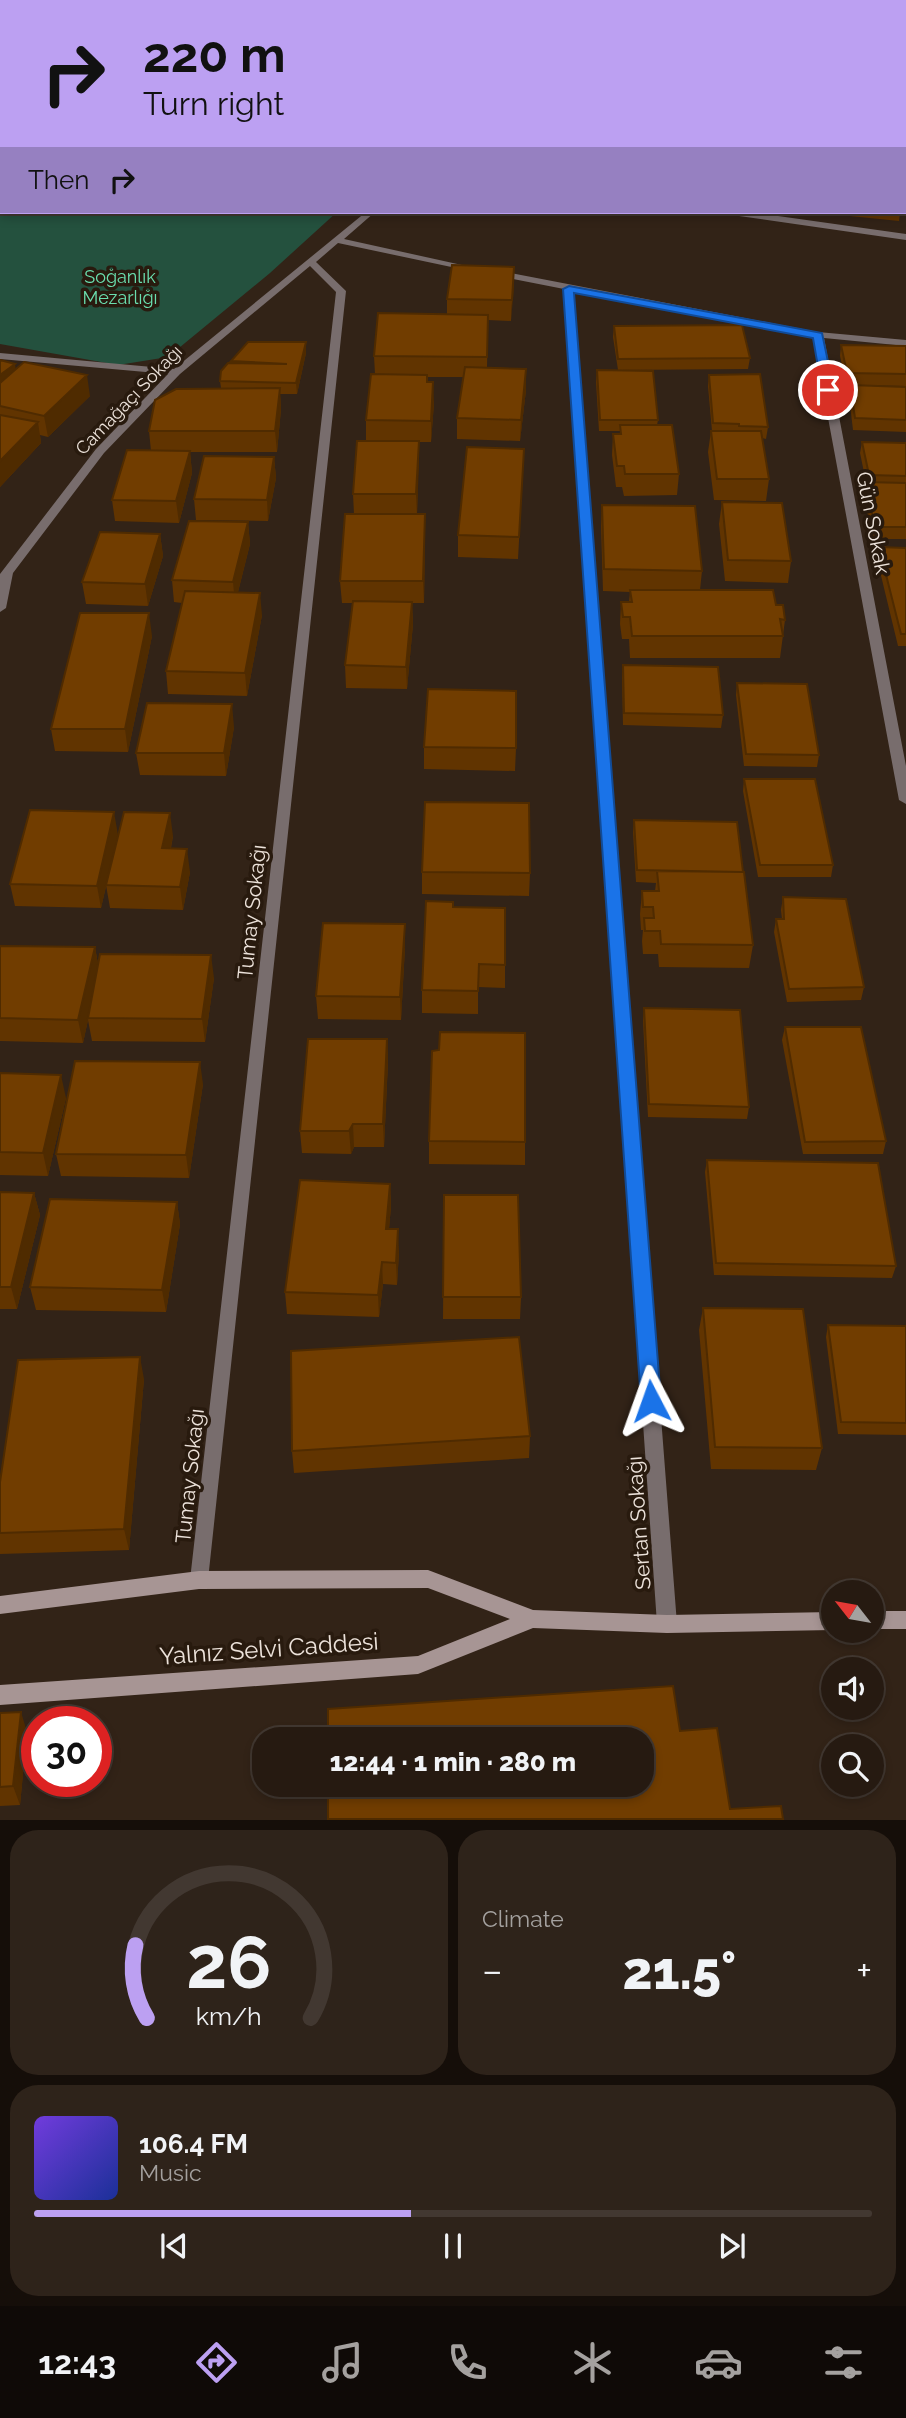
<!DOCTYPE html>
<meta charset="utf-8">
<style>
:root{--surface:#261a11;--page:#2e231a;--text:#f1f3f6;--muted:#a4a19f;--line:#423831;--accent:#bca0f2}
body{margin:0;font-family:Raleway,sans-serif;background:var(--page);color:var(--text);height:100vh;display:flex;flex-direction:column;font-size:26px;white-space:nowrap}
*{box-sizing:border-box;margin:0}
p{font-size:23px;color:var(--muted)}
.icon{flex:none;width:38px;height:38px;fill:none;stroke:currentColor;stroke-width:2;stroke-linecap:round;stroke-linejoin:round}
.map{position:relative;height:1820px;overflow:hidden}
.side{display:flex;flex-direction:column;gap:10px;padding:10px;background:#150e09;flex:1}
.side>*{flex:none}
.guide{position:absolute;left:0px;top:0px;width:906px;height:214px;box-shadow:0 4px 10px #0003,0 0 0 2px var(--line);background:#bca0f2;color:#111;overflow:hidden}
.needle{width:46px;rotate:301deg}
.controls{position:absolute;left:821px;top:1580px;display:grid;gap:14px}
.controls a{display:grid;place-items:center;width:63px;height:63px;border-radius:50%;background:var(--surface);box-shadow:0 4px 10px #0003,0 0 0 2px var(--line);font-size:35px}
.speed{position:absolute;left:21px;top:1706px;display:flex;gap:14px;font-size:35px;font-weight:700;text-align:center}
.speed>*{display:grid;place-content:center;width:91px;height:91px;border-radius:50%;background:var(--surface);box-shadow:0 4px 10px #0003,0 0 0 2px var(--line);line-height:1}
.speed .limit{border:10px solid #d22;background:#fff;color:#111}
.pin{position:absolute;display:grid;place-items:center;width:60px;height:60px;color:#fff;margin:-30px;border:4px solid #fff;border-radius:50%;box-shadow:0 2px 7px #0007}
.me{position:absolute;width:77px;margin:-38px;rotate:356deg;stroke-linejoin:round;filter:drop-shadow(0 0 5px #0008)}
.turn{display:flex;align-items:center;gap:24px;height:147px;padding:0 28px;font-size:32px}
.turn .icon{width:91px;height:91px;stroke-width:2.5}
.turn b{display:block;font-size:49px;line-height:60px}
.then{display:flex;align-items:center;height:66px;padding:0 28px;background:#0003;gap:14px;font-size:26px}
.big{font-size:52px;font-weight:800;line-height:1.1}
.side .widget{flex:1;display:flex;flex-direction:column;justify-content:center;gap:10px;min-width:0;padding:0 24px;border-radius:28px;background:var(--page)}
.side .dial{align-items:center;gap:0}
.dial svg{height:182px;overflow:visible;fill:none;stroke:var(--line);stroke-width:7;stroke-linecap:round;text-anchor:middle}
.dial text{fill:var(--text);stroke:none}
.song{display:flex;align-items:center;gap:21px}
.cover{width:84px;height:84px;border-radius:10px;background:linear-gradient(135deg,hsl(260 70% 55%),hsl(230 70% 35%))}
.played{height:7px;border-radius:4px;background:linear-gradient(90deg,var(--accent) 45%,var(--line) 45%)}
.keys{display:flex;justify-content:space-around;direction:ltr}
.heat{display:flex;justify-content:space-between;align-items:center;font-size:38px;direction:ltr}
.side .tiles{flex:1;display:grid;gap:10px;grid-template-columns:1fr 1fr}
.widget:last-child{grid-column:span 2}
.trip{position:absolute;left:252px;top:1727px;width:402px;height:70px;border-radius:28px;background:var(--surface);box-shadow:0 4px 10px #0003,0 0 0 2px var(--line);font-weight:800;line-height:70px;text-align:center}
.dock{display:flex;height:112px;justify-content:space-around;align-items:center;background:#0f0a07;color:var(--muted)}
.dock .icon{width:49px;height:49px}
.dock .selected{color:var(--accent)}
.dock b{font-size:32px;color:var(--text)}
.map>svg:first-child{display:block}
.green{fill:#24513e}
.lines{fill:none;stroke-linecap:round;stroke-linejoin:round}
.lane{stroke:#786d6d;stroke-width:14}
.street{fill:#786d6d;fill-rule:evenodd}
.secondary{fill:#a79594;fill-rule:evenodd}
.wall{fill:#613400}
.shaded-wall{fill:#4f2b00}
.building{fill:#713d00;stroke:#4f2b00;stroke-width:2}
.route{fill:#1a73e8;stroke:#114b97;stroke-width:2}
.labels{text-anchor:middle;stroke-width:7;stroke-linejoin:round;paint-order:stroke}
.far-park-label{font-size:18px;fill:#6adfaf;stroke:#281a0e}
.far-street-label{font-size:18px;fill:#ece2da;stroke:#281a0e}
.street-label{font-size:21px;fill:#ece2da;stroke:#281a0e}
.near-street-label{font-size:24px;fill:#ece2da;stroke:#281a0e}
</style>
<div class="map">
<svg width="906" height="1820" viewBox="0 0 906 1820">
<rect width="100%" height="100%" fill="#322317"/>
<!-- green -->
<path class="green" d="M0,0H488L490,2H2V212H337L270,273L168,357L118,365L0,344Z"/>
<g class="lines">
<!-- lane -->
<path class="lane" d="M905,103L906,101"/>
<!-- street -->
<path class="street" d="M590,0H602L590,2Z
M789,0H818L820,2H791Z
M905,6H906V10H905Z
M366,212H375L344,239L480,269L475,272L338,243L316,262L346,291L208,1580L206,1586L199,1589L192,1586L190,1580L336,292L310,266L180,374L104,453L13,573L6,608L0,612V574L96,449L168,374L0,359V353L174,369Z
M728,212H749L906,234V240L732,215Z
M495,270L818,332L906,340V346L824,338L906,766V804L899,800L813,337L574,291L677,1624L674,1630L667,1633L660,1630L657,1624L564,289L492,275V271Z"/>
<!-- secondary -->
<path class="secondary" d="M428,1570L533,1610L667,1615L833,1612V1630L667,1633L533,1628L418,1674L0,1705V1685L418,1656L510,1619L428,1588L199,1589L0,1614V1596L199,1571Z
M872,1611H906V1629H872Z"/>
</g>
<!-- wall -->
<path class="wall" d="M820,212H900L899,221L820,213Z
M514,267L511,321L488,320L487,367L526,369V390L520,441L457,439V418L463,377H427V382L434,403L431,442H419L417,514L425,535L424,603H412L413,624L407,689L346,688L345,665L353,603H342L340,581L354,514L353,494L366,441V420L375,374L374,356L447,314V299Z
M614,326L750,358L748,369L618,370L613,337Z
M841,345L906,346V386L846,385L840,356Z
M306,353L297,394H280L281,409L277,452H190L192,473L179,523L115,521L112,500L151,451L149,431L221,388L220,381L231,363V361Z
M0,360L16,370L90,396L48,437L40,435L41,443L0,487Z
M597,370L658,420L657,425L679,474L677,495L624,496L622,487H616L612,455L613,434H620V431H599L596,382Z
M709,375L768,427L766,439L762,438L769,479L766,501L714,500L708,452L711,431H712L708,386Z
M850,385L906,387V432L853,430L849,397Z
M862,442L906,443V539H873L863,494L865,482H866L860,453Z
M274,457L276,478L268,521L196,520L194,499Z
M523,470L518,559L458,557V535Z
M722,502L791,561L788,583L725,581L719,524Z
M602,505L702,571L700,590L776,605L785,620L780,658H630L629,639H622L620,624L621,602H629L630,592L603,591L601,526Z
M248,522L250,544L238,592L262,615L247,696L168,694L166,671L182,603L174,602L172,580Z
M160,534L163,556L148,606L86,604L82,582Z
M879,547L906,548V646H898L877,559Z
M152,636L128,752L55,751L51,729Z
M623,665L723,715L721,728L623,725L622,677Z
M737,683L819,755L817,767L744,766L736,695Z
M234,727L226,776L140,775L136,753Z
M424,747L516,748L515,771L424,769Z
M744,779L833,865L831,877H758L743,791Z
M634,820L753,945L749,968L659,967L658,954H643L642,941L643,930H641L640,914L642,891H655L656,883L636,882L633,832Z
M118,835L101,908L15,906L10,884Z
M173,836L171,848L190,872L183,910L110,908L106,885Z
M422,872L530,873L529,896L422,894Z
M783,897L864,987L861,1000L787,1002L774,932L776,919H782L781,910Z
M453,907L505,965V988L478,987V1014L422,1013V990Z
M405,924V947L401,1020L318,1019L316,996Z
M0,946L95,947L98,964L214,978L205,1042L92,1041L88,1020L83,1043L0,1041Z
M644,1008L749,1107L747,1119L648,1117L643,1021Z
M785,1027L886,1141L883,1154H803L782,1040Z
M387,1039L388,1062L384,1147H354L351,1154L302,1153L300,1131Z
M0,1073L66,1098L48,1176L0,1175Z
M203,1084L189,1178L61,1176L56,1154Z
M429,1141L525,1142V1165L429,1164Z
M707,1160L896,1266L892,1278L714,1275L705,1172Z
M390,1184L391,1206L389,1229L399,1252L397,1285L383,1284L379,1317L287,1314L285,1292Z
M0,1192L34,1193L40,1215L17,1309H0Z
M444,1195L521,1297L520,1319H443Z
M177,1202L180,1224L166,1312L36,1310L30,1287Z
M703,1308L822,1448L816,1470L711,1469L699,1330Z
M828,1325L906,1326V1435L838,1434L826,1337Z
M144,1379L129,1550L0,1554V1482Z
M530,1436L529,1458L294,1473L292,1451Z
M0,1713L27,1732L20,1805L0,1806Z"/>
<!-- shaded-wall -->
<path class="shaded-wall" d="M514,267V287L511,321L512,300Z
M306,342V353L297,394L296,383Z
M15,364L18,385L0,399V375Z
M526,369V390L520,441L521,420Z
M87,375L90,396L48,437L44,416Z
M433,382L434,403L431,442V421Z
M280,388L281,409L277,452L275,431Z
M38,422L41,443L0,487V461Z
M419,441V462L417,516L416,494Z
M190,451L192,473L179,523L176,501Z
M274,457L276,478L268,521L267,500Z
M425,514V535L424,603L423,581Z
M248,522L250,544L235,604L233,582Z
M160,534L163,556L148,606L145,584Z
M260,593L262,615L247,696L245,673Z
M412,602L413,624L407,689L406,667Z
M149,613L152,636L128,752L125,729Z
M232,704L234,727L226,776L224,753Z
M114,812L118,835L101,908L97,886Z
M170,813L173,836L166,871L162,848Z
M187,849L190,872L183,910L180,887Z
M405,924V947L401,1020L400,997Z
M95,947L99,970L83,1043L78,1020Z
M211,955L214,978L205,1042L202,1019Z
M387,1039L388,1062L384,1147L383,1124Z
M200,1062L203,1084L189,1178L186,1155Z
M61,1075L66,1098L48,1176L43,1153Z
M353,1124L354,1147L351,1154L349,1131Z
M390,1184L391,1206L387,1252L386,1229Z
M34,1193L40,1215L17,1309L11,1287Z
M177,1202L180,1224L166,1312L162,1290Z
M398,1229L399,1252L397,1285L396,1263Z
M382,1262L383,1284L379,1317L378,1295Z
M140,1357L144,1379L129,1550L124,1529Z
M21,1712L27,1732L20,1805L13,1786Z"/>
<!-- building -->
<path class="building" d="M905,146H906V168H905Z
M452,265L514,267L512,300L447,299Z
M378,313L488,315L487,357L374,356Z
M742,325L750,358L618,359L614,326Z
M248,342H306L296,383L220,381L221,371L228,363L287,364L231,361Z
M841,345L906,346V374L847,373Z
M0,360L15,364L0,375Z
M24,362L87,375L44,416L0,406V383Z
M465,367L526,369L521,420L457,418Z
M597,370L653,371L658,420H600Z
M371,374L427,375V382H433L431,421L366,420Z
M760,374L768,427L739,426V424L713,423L709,375Z
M850,385L906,387V420L855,418Z
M280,388L275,431H149L155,400L176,389Z
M0,415L38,422L0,461Z
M620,425H672L679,474H625L624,466H617L613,434H621Z
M711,431H761L769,479H717Z
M357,441H419L416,494H353Z
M862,442L906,443V476L869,475Z
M467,447L524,449L519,537L458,535Z
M127,450L190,451L176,501L112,500Z
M204,456L274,457L267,500L194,499Z
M865,482L906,483V527H875Z
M722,502L782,503L791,561L728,560Z
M602,505L695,506L702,571L604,569Z
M345,514H425L423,581H340Z
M189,521L248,522L233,582L172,580Z
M100,532L160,534L145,584L82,582Z
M879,547L906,548V634H901Z
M630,590H773L776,605H783L785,620L780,619L783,636H632L630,617H623L621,602H632Z
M185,591L260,593L245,673L166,671Z
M353,601L412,602L406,667L345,665Z
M80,613H149L125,729H51Z
M623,665L718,667L723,715L624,713Z
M737,683L807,684L819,755L746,754Z
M428,689L516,691V748L424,747Z
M147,703L232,704L224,753H136Z
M744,779H815L833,865H760Z
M425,802L529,803L530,873L422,872Z
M30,810L114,812L97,886L10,884Z
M124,812L170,813L162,848L187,849L180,887L106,885Z
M634,820L737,822L743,872L637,870Z
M657,871L744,872L753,945L661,944L660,931H645L644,918H654L653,907H643L642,891H659Z
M783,897L846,899L864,987L789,989L776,919H784Z
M426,901L453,902V907L505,908V965L479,964L478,991L422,990Z
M323,923L405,924L400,997L316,996Z
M0,946L95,947L78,1020L0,1018Z
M100,954L211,955L202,1019L88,1018Z
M644,1008L740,1010L749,1107L649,1104Z
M785,1027H861L886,1141L805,1142Z
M440,1032L525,1033V1142L429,1141L432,1051L439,1050Z
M308,1039H387L383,1124H353L349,1131H300Z
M75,1061L200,1062L186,1155L56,1154Z
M0,1073L61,1075L43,1153L0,1152Z
M707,1160L878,1163L896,1266L716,1263Z
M300,1180L390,1184L386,1229H398L396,1263L382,1262L378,1295L285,1292Z
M0,1192L34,1193L11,1287H0Z
M444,1195H518L521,1297H443Z
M50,1199L177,1202L162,1290L30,1287Z
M703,1308L803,1309L822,1448L715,1447Z
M828,1325L906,1326V1423L841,1422Z
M519,1337L530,1436L292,1451L291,1351Z
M140,1357L124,1529L0,1533V1482L18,1360Z
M673,1686L680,1731L717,1728L730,1809L781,1806L783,1819H328V1785H642V1740H328V1709Z
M21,1712L13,1786L0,1787V1713Z"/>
<!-- route -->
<path class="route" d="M569,286L822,333L834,390L828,393L822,390L813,338L574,293L661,1401L658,1407L651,1410L644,1407L641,1401L563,289Z"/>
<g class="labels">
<!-- far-park labels -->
<g class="far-park-label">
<text x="120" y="283">Soğanlık<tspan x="120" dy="21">Mezarlığı</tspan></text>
</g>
<!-- far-street labels -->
<g class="far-street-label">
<text transform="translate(129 400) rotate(-46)" y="6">Camağaçı Sokağı</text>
</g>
<!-- street labels -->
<g class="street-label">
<text transform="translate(873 523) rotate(79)" y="7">Gün Sokak</text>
<text transform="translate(252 912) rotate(-84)" y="7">Tumay Sokağı</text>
<text transform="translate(190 1476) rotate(-84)" y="7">Tumay Sokağı</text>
<text transform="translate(639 1523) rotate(-94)" y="7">Sertan Sokağı</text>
</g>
<!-- near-street labels -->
<g class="near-street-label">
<text transform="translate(269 1649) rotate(-4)" y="8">Yalnız Selvi Caddesi</text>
</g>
</g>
</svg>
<div class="controls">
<a><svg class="needle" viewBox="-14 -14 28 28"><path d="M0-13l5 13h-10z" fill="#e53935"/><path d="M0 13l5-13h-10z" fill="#a4a19f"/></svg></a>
<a><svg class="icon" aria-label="sound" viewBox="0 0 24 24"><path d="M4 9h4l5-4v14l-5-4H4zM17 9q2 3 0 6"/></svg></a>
<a><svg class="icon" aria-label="search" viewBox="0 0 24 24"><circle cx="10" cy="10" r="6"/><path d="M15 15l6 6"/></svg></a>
</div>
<div class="speed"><div class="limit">30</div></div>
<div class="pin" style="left:828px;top:390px;background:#d93025"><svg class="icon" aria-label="arrive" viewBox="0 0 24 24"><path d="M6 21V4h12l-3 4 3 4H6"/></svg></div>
<svg class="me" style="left:651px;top:1401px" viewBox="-20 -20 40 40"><path d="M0-17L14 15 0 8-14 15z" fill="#1a73e8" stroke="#fff" stroke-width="4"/></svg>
<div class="trip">12:44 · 1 min · 280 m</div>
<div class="guide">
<div class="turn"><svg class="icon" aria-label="right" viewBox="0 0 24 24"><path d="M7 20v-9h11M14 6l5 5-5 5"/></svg><div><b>220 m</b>Turn right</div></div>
<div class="then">Then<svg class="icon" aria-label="right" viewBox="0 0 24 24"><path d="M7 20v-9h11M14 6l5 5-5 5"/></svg></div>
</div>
</div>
<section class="side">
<div class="tiles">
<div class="widget dial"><svg viewBox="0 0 100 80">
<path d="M14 69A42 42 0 1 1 86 69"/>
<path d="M14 69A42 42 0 0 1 9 37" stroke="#bca0f2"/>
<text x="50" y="56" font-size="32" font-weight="700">26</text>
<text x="50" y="72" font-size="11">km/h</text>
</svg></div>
<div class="widget"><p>Climate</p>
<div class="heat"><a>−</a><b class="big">21.5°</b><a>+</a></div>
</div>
<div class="widget">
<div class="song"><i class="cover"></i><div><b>106.4 FM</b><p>Music</p></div></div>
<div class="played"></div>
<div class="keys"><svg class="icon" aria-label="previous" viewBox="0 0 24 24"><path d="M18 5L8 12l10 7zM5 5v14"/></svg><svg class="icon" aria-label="pause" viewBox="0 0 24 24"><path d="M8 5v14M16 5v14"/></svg><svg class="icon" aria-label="next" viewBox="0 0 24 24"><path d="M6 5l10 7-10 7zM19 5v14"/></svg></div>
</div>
</div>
</section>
<nav class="dock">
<b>12:43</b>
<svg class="icon selected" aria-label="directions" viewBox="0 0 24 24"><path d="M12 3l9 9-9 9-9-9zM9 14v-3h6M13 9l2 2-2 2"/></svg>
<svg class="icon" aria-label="music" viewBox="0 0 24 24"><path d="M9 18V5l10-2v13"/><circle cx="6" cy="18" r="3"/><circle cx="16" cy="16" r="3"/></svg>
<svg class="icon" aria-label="phone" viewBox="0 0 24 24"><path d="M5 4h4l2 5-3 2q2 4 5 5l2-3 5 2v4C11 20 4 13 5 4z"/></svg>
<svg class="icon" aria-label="climate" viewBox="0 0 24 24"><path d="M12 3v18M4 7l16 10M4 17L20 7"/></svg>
<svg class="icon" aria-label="car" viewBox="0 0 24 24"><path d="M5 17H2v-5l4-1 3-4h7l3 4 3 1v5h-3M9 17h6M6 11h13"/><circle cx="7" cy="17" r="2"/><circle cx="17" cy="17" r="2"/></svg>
<svg class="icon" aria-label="filters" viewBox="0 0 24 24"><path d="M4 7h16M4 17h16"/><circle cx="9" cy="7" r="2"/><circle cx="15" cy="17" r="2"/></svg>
</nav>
